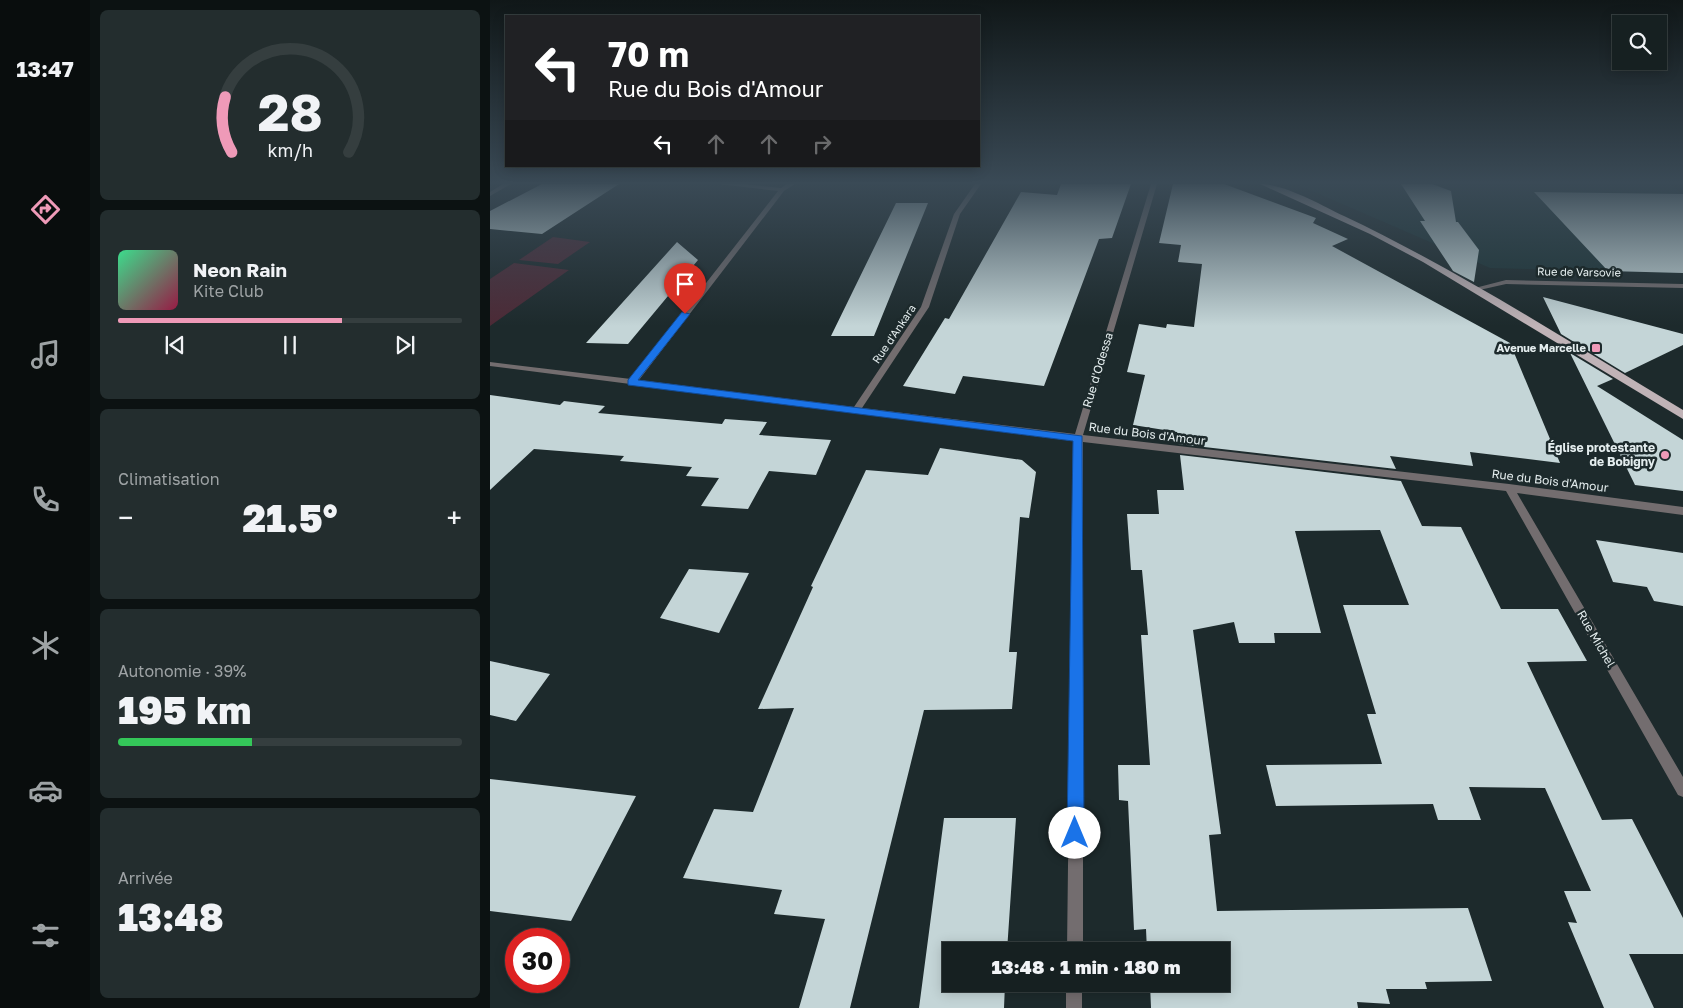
<!DOCTYPE html>
<html lang="fr">
<meta charset="utf-8">
<style>
:root{--surface:#162021;--page:#232d2e;--text:#f1f3f6;--muted:#9ea3a5;--line:#353e3f;--accent:#ef9ab8}
body{margin:0;font-family:"Golos Text",sans-serif;background:var(--page);color:var(--text);height:100vh;display:flex;flex-direction:column;font-size:19px;white-space:nowrap}
*{box-sizing:border-box;margin:0}
p{font-size:16px;color:var(--muted)}
.icon{flex:none;width:28px;height:28px;fill:none;stroke:currentColor;stroke-width:2;stroke-linecap:round;stroke-linejoin:round}
.map{position:relative;flex:1;overflow:hidden}
.side{display:flex;flex-direction:column;gap:10px;padding:10px;background:#0c1212;width:400px}
.side>*{flex:none}
.guide{position:absolute;left:15px;top:15px;width:475px;height:152px;border-radius:0px;box-shadow:0 2px 12px #0003,0 0 0 1px var(--line);background:#202124;color:#fff;overflow:hidden}
.buttons{position:absolute;left:1122px;top:15px;display:grid;gap:10px}
.buttons a{display:grid;place-items:center;width:55px;height:55px;border-radius:0px;background:var(--surface);box-shadow:0 2px 12px #0003,0 0 0 1px var(--line);font-size:25px}
.speed{position:absolute;left:15px;top:928px;display:flex;gap:10px;font-size:25px;font-weight:700;text-align:center}
.speed>*{display:grid;place-content:center;width:65px;height:65px;border-radius:50%;background:var(--surface);box-shadow:0 2px 12px #0003,0 0 0 1px var(--line);line-height:1}
.speed .limit{border:8px solid #d22;background:#fff;color:#111}
.pin{position:absolute;display:grid;place-items:center;width:42px;height:42px;color:#fff;margin:-51px -21px;border-radius:50% 50% 50% 0;rotate:-45deg;box-shadow:0 0 5px #0007}
.pin .icon{rotate:45deg}
.me{position:absolute;width:55px;margin:-28px;rotate:0deg;stroke-linejoin:round;filter:drop-shadow(0 0 4px #0008)}
.turn{display:flex;align-items:center;gap:18px;height:105px;padding:0 20px;font-size:22px}
.turn .icon{width:65px;height:65px;stroke-width:2.5}
.turn b{display:block;font-size:35px;line-height:42px}
.lanes{display:flex;align-items:center;height:48px;padding:0 20px;background:#0003;justify-content:center;gap:25px;direction:ltr}
.lanes .off{opacity:.35}
.big{font-size:38px;font-weight:800;line-height:1.1}
.side .card{flex:1;display:flex;flex-direction:column;justify-content:center;gap:8px;min-width:0;padding:0 18px;border-radius:8px;background:var(--page)}
.side .dial{align-items:center;gap:0}
.dial svg{height:130px;overflow:visible;fill:none;stroke:var(--line);stroke-width:7;stroke-linecap:round;text-anchor:middle}
.dial text{fill:var(--text);stroke:none}
.song{display:flex;align-items:center;gap:15px}
.cover{width:60px;height:60px;border-radius:8px;background:linear-gradient(135deg,hsl(150 70% 55%),hsl(340 70% 35%))}
.played{height:5px;border-radius:2px;background:linear-gradient(90deg,var(--accent) 65%,var(--line) 65%)}
.keys{display:flex;justify-content:space-around;direction:ltr}
.heat{display:flex;justify-content:space-between;align-items:center;font-size:28px;direction:ltr}
.charge{height:8px;border-radius:4px;background:linear-gradient(90deg,#34c759 39%,var(--line) 0)}
.trip{position:absolute;left:452px;top:942px;width:288px;height:50px;border-radius:0px;background:var(--surface);box-shadow:0 2px 12px #0003,0 0 0 1px var(--line);font-weight:800;line-height:50px;text-align:center}
main{display:flex;flex:1;min-height:0}
.tab-bar{display:flex;flex-direction:column;width:90px;justify-content:space-around;align-items:center;background:#090d0d;color:var(--muted)}
.tab-bar .icon{width:35px;height:35px}
.tab-bar .current{color:var(--accent)}
.tab-bar b{font-size:22px;color:var(--text)}
.map>svg:first-child{display:block}
.built{fill:#1d3436}
.green{fill:#4c2a36}
.building{fill:#c4d5d7}
.lines{fill:none;stroke-linecap:round;stroke-linejoin:round}
.street{fill:#736d6f;fill-rule:evenodd}
.primary{fill:#c0b3b7;fill-rule:evenodd}
.route{fill:#1a73e8;stroke:#114b97}
.poi-dot{fill:#ef9ab8;stroke:#1d2a2c;stroke-width:2}
.labels{text-anchor:middle;stroke-width:5;stroke-linejoin:round;paint-order:stroke}
.far-street-label{font-size:11px;fill:#e4edee;stroke:#1d2a2c}
.far-poi-label{font-size:11px;font-weight:bold;fill:#e4edee;stroke:#1d2a2c;text-anchor:end}
.street-label{font-size:12px;fill:#e4edee;stroke:#1d2a2c}
.poi-label{font-size:12px;font-weight:bold;fill:#e4edee;stroke:#1d2a2c;text-anchor:end}
</style>
<main>
<nav class="tab-bar">
<b>13:47</b>
<svg class="icon current" aria-label="directions" viewBox="0 0 24 24"><path d="M12 3l9 9-9 9-9-9zM9 14v-3h6M13 9l2 2-2 2"/></svg>
<svg class="icon" aria-label="music" viewBox="0 0 24 24"><path d="M9 18V5l10-2v13"/><circle cx="6" cy="18" r="3"/><circle cx="16" cy="16" r="3"/></svg>
<svg class="icon" aria-label="phone" viewBox="0 0 24 24"><path d="M5 4h4l2 5-3 2q2 4 5 5l2-3 5 2v4C11 20 4 13 5 4z"/></svg>
<svg class="icon" aria-label="climate" viewBox="0 0 24 24"><path d="M12 3v18M4 7l16 10M4 17L20 7"/></svg>
<svg class="icon" aria-label="car" viewBox="0 0 24 24"><path d="M5 17H2v-5l4-1 3-4h7l3 4 3 1v5h-3M9 17h6M6 11h13"/><circle cx="7" cy="17" r="2"/><circle cx="17" cy="17" r="2"/></svg>
<svg class="icon" aria-label="filters" viewBox="0 0 24 24"><path d="M4 7h16M4 17h16"/><circle cx="9" cy="7" r="2"/><circle cx="15" cy="17" r="2"/></svg>
</nav>
<section class="side">
<div class="card dial"><svg viewBox="0 0 100 80">
<path d="M14 69A42 42 0 1 1 86 69"/>
<path d="M14 69A42 42 0 0 1 10 35" stroke="#ef9ab8"/>
<text x="50" y="56" font-size="32" font-weight="700">28</text>
<text x="50" y="72" font-size="11">km/h</text>
</svg></div>
<div class="card">
<div class="song"><i class="cover"></i><div><b>Neon Rain</b><p>Kite Club</p></div></div>
<div class="played"></div>
<div class="keys"><svg class="icon" aria-label="previous" viewBox="0 0 24 24"><path d="M18 5L8 12l10 7zM5 5v14"/></svg><svg class="icon" aria-label="pause" viewBox="0 0 24 24"><path d="M8 5v14M16 5v14"/></svg><svg class="icon" aria-label="next" viewBox="0 0 24 24"><path d="M6 5l10 7-10 7zM19 5v14"/></svg></div>
</div>
<div class="card"><p>Climatisation</p>
<div class="heat"><a>−</a><b class="big">21.5°</b><a>+</a></div>
</div>
<div class="card"><p>Autonomie · 39%</p><b class="big">195 km</b><div class="charge"></div></div>
<div class="card"><p>Arrivée</p><b class="big">13:48</b></div>
</section>
<div class="map">
<svg width="1193" height="1008" viewBox="0 0 1193 1008">
<rect width="100%" height="100%" fill="#1d2a2c"/>
<!-- built -->
<path class="built" d="M806,184H1180L1193,195V273L1000,268Z"/>
<!-- green -->
<path class="green" d="M63,237L100,242L68,264L29,260Z
M24,263L79,270L0,326V279Z"/>
<!-- building -->
<path class="building" d="M52,184H129L52,234L0,229V211Z
M571,184H641L622,238L609,239L554,386L473,376L465,394L413,386L455,318L459,319L531,192L567,195Z
M683,184H734L826,218L823,223L858,239L842,246L1020,343L1070,463L980,452L983,466L900,456L906,469L688,444L687,432L643,425L655,375L637,372L649,324L676,328L677,324L704,327L712,264L688,262L691,245L669,243Z
M911,184H942L961,191L966,222H968L989,250L984,282L963,271L930,221H935Z
M1044,192L1193,194V273L1118,271Z
M406,203H438L384,336H341Z
M187,242L208,260L138,344L96,343Z
M1053,297L1193,334V345L1135,373L1071,334Z
M1080,353L1123,379L1107,386L1193,440V491L1145,485Z
M0,395L70,405L74,401L115,406L108,413L232,424L235,419L277,422L269,435L341,440L326,475L279,471L258,509L211,506L229,478L196,476L202,467L130,461L134,456L44,449L0,490Z
M450,448L532,460L546,472L539,518L530,517L519,652H527L522,709L434,710L360,1008H309L335,919L284,914L292,890L193,878L224,809L263,812L304,708L268,709L323,587L321,586L376,470L438,475Z
M690,455L911,481L932,526L971,527L1011,609H1068L1097,661L1037,662L1112,820L1142,819L1193,918V954H1139L1164,1008H1114L1078,922L1087,923L1074,891H1101L1055,788L979,787L991,820H948L943,804L786,806L776,765L892,764L877,714H886L853,605H919L890,530L805,531L831,633H784L785,643H749L744,622L703,630L731,834L719,835L727,911L978,908L1002,981L935,982L937,989H896L900,1004L867,1002L868,1008H661L660,984H731V951H657L656,929L644,930L638,801L629,800L628,765H660L651,635H658L652,570H641L637,514H669L667,490H694Z
M1106,540L1193,553V606L1164,601L1157,587L1123,582Z
M199,569L259,573L229,633L170,618Z
M0,661L60,674L26,721L0,715Z
M0,779L146,796L81,921L0,911Z
M454,818H526L517,951H461V984H515L514,1008H429Z"/>
<g class="lines">
<!-- street -->
<path class="street" d="M13,184H21L0,196V192Z
M228,184H253L291,188L297,184H305L294,191L149,380L364,407L431,307L464,214L485,184H491L470,214L439,307L372,408L585,434L661,184H667L593,435L1019,484L1193,507V515L1027,493L1193,777V797L1188,795L1016,491L593,442V951H577L583,441L0,366V362L141,379L288,191Z
M1016,280L1193,284V288L1016,284L985,291L981,289Z
M576,984H592V1008H576Z"/>
<!-- primary -->
<path class="primary" d="M770,184C795,184 831,205 854,216C972,272 1081,343 1193,410V419L933,262L880,234Z"/>
</g>
<!-- sky -->
<linearGradient id="sky" x2="0" y2="1"><stop stop-color="#101718"/><stop offset="0.56" stop-color="#3a4a56"/><stop offset="1" stop-color="#3a4a56" stop-opacity="0"/></linearGradient>
<rect width="1193" height="326" fill="url(#sky)"/>
<!-- route -->
<path class="route" d="M192,312L200,314L148,380L592,436L594,833L591,839L585,841L580,839L577,833L583,441L138,385V380Z"/>
<!-- markers -->
<g class="poi-dot">
<rect x="1101" y="343" width="10" height="10" rx="2.5"/>
<circle cx="1175" cy="455" r="5"/>
</g>
<g class="labels">
<!-- far-street labels -->
<g class="far-street-label">
<text transform="translate(1089 272) rotate(1)" y="4">Rue de Varsovie</text>
<text transform="translate(404 334) rotate(-56)" y="4">Rue d'Ankara</text>
</g>
<!-- far-poi labels -->
<g class="far-poi-label">
<text x="1096" y="352">Avenue Marcelle</text>
</g>
<!-- street labels -->
<g class="street-label">
<text transform="translate(608 370) rotate(-73)" y="4">Rue d'Odessa</text>
<text transform="translate(657 434) rotate(7)" y="4">Rue du Bois d'Amour</text>
<text transform="translate(1060 481) rotate(7)" y="4">Rue du Bois d'Amour</text>
<text transform="translate(1106 639) rotate(60)" y="4">Rue Michel</text>
</g>
<!-- poi labels -->
<g class="poi-label">
<text x="1165" y="452">Église protestante<tspan x="1165" dy="14">de Bobigny</tspan></text>
</g>
</g>
</svg>
<div class="buttons">
<a><svg class="icon" aria-label="search" viewBox="0 0 24 24"><circle cx="10" cy="10" r="6"/><path d="M15 15l6 6"/></svg></a>
</div>
<div class="speed"><div class="limit">30</div></div>
<div class="pin" style="left:195px;top:314px;background:#d93025"><svg class="icon" aria-label="arrive" viewBox="0 0 24 24"><path d="M6 21V4h12l-3 4 3 4H6"/></svg></div>
<svg class="me" style="left:585px;top:833px" viewBox="-20 -20 40 40"><circle r="19" fill="#fff"/><path d="M0-13L10 11 0 6-10 11z" fill="#1a73e8"/></svg>
<div class="trip">13:48 · 1 min · 180 m</div>
<div class="guide">
<div class="turn"><svg class="icon" aria-label="left" viewBox="0 0 24 24"><path d="M17 20v-9H6M10 6l-5 5 5 5"/></svg><div><b>70 m</b>Rue du Bois d'Amour</div></div>
<div class="lanes"><svg class="icon" aria-label="left" viewBox="0 0 24 24"><path d="M17 20v-9H6M10 6l-5 5 5 5"/></svg><svg class="icon off" aria-label="ahead" viewBox="0 0 24 24"><path d="M12 20V5M6 11l6-6 6 6"/></svg><svg class="icon off" aria-label="ahead" viewBox="0 0 24 24"><path d="M12 20V5M6 11l6-6 6 6"/></svg><svg class="icon off" aria-label="right" viewBox="0 0 24 24"><path d="M7 20v-9h11M14 6l5 5-5 5"/></svg></div>
</div>
</div>
</main>
